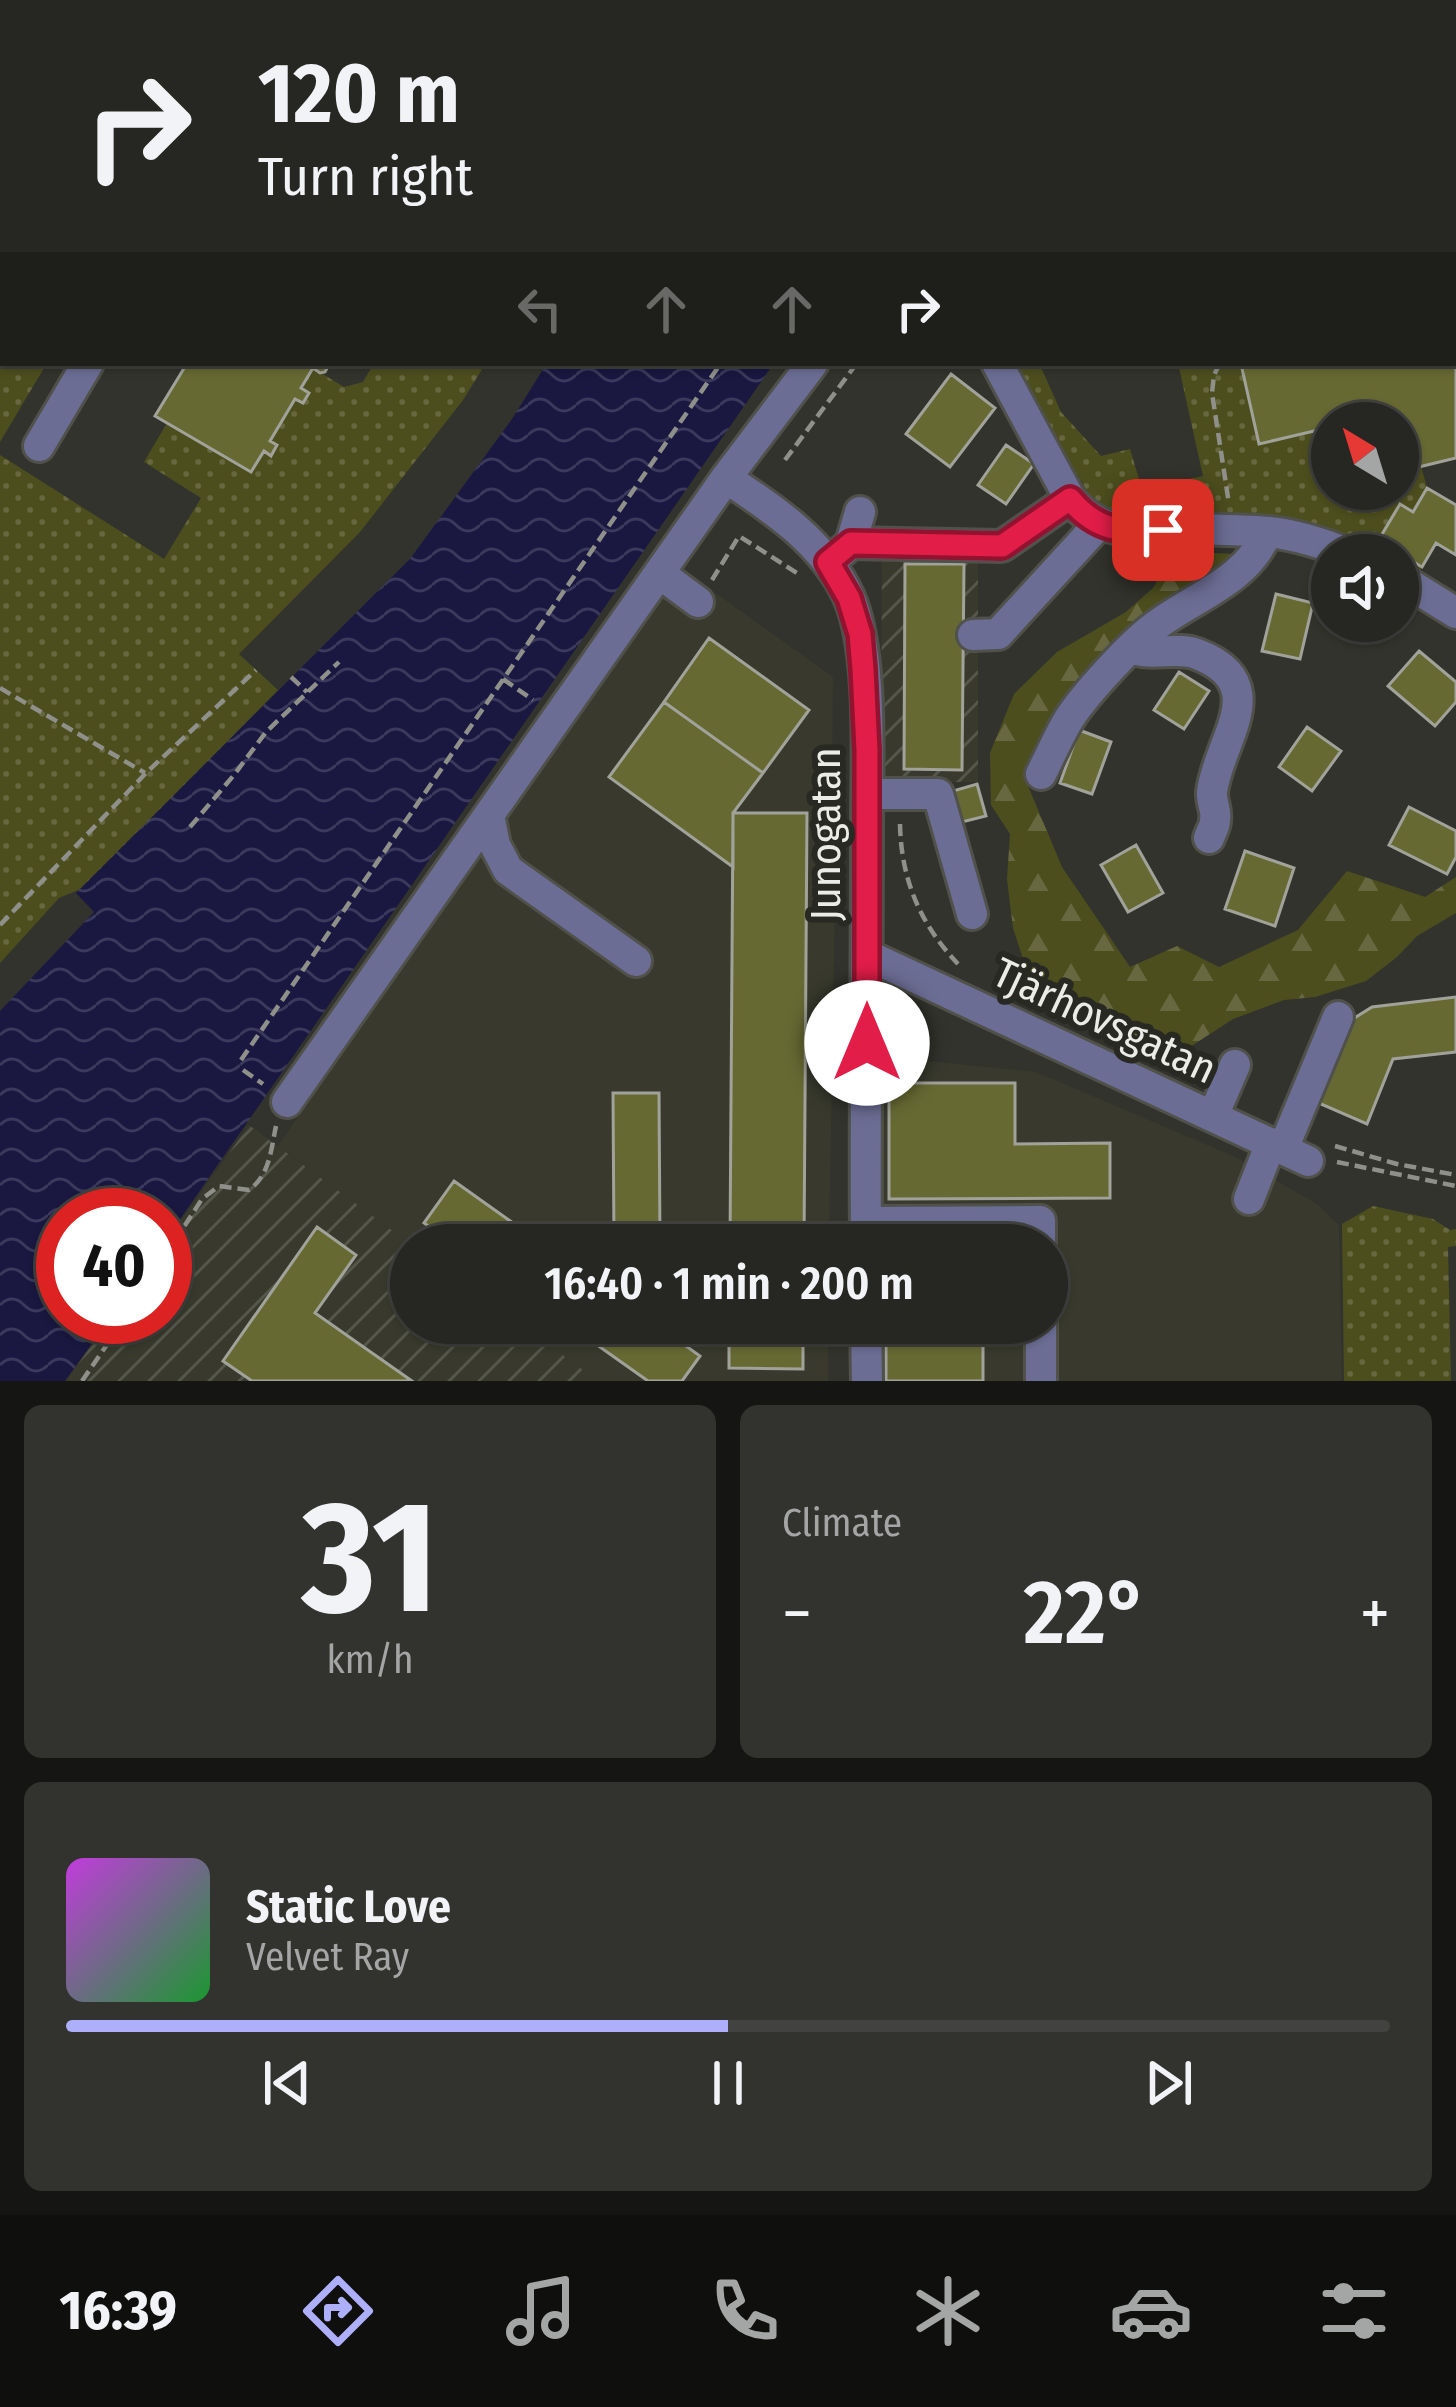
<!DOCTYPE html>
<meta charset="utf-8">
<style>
:root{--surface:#262622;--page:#32322f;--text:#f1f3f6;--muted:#a4a5a5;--line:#424340;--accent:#adaffb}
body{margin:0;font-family:"Fira Sans Condensed",sans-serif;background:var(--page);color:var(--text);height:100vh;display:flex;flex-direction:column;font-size:45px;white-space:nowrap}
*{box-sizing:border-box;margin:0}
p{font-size:39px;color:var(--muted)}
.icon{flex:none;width:66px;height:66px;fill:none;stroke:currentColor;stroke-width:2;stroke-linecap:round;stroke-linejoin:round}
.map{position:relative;height:1381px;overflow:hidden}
.panel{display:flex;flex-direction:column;gap:24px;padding:24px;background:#151513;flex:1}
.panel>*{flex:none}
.banner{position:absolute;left:0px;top:0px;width:1458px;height:366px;box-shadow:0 3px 9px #0004,0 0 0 3px var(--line);background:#262622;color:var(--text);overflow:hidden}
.needle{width:78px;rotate:322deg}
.fabs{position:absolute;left:1311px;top:402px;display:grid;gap:24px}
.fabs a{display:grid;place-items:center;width:108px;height:108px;border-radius:50%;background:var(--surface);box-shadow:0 3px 9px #0004,0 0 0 3px var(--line);font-size:60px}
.speed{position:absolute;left:36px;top:1188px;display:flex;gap:24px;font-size:60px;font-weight:700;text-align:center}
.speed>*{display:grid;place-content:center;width:156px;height:156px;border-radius:50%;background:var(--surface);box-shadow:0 3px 9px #0004,0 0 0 3px var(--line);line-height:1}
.speed .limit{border:18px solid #d22;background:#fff;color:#111}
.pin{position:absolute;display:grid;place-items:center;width:102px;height:102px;color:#fff;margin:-51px;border-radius:24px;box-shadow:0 6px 18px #0006}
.me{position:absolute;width:132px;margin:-66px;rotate:0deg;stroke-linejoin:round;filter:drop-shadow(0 0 9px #0008)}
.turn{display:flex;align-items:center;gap:42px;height:252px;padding:0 60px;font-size:54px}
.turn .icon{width:156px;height:156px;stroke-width:2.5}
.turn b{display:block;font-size:84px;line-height:102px}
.lanes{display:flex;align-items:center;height:114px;padding:0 60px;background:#0003;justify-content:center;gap:60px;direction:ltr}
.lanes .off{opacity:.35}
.big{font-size:90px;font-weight:600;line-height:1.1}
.panel .tile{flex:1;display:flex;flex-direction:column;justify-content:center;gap:18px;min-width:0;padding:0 42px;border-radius:18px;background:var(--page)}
.panel .dial{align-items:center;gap:0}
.dial b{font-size:156px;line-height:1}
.song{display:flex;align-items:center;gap:36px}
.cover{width:144px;height:144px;border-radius:18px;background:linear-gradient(135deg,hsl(290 70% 55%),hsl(130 70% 35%))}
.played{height:12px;border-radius:6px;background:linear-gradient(90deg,var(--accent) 50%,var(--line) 50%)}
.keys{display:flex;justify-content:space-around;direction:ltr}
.heat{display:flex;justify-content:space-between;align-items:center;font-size:66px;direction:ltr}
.panel .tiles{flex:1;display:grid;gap:24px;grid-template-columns:1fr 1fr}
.tile:last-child{grid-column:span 2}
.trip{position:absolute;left:390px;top:1224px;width:678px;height:120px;border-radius:60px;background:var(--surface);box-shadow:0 3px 9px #0004,0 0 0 3px var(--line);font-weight:600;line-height:120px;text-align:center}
.tabs{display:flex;height:192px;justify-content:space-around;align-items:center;background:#0f0f0e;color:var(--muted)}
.tabs .icon{width:84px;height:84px}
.tabs .selected{color:var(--accent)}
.tabs b{font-size:54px;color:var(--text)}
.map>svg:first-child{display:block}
.built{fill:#393a2d}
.industrial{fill:url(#industrial-furrows)}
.grass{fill:url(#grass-dots)}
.forest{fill:url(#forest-firs)}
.water{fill:url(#water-waves)}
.building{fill:#676933;stroke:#a1a29a;stroke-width:3}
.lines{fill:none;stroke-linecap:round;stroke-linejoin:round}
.minor-casing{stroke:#50514b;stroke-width:36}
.major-casing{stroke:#50514b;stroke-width:36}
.path{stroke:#90908b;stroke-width:4.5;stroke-dasharray:12 6;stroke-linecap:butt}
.minor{stroke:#6c6d94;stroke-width:30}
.major{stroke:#a5a6f6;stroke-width:30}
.route-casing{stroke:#92132f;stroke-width:30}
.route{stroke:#e11d48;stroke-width:21}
.labels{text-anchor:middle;stroke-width:12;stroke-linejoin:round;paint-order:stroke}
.street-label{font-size:42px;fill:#ebece8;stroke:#292923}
</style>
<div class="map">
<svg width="1456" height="1381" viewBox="0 0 1456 1381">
<defs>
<pattern id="industrial-furrows" width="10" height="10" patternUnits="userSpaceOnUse" patternTransform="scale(3)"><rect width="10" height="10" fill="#393a2d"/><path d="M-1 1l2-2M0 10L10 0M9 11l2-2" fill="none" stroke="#56574b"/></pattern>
<pattern id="grass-dots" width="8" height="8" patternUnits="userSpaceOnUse" patternTransform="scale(3)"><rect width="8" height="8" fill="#4d4e1e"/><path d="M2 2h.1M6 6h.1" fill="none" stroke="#67683f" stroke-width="1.8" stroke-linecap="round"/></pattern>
<pattern id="forest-firs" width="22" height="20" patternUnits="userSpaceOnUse" patternTransform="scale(3)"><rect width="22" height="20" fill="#4d4e1e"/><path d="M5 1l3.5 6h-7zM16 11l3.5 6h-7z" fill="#67683f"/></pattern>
<pattern id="water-waves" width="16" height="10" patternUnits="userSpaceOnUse" patternTransform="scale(3)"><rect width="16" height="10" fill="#1a1740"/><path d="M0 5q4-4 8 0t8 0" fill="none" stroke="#3b395c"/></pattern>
</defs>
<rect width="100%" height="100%" fill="#33332d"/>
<!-- built -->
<path class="built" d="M679,567L833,677L832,770L836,841L829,1245H412L278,1146Z
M898,1058L1036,1072L1233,1156L1317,1204L1339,1226L1342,1381H882L881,1323H1047V1245H880L879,1085Z
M519,1323H828V1381H598Z"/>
<!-- industrial -->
<path class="industrial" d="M882,535H978V782H881Z
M249,1125L412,1245L411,1323H519L598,1381H66L112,1317H165V1243Z"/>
<!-- grass -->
<path class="grass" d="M3,167V363H47L0,442V172Z
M374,363H486L463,400L360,532L239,654L278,690L83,888L59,898L0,963V455L164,559L201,498L144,462L167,423L251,472L264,451L272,455L277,445L270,441L313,368L344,387L363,382Z
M1014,363H1039L1061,412L1101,456L1130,449L1142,489L1203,476L1178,363H1244L1241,365L1259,443L1314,431L1332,489H1398V472L1421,466L1427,488L1413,512L1399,505L1378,541L1422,567L1414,579L1398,569V555H1374L1350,544L1107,515L1089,495Z
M1373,1206L1433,1219L1450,1230L1456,1229V1246L1448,1247L1451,1381H1344L1342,1224Z"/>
<!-- forest -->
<path class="forest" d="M1210,553L1236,554L1240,561L1097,661L1023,774L1062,867L1130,967L1177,946L1219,967L1298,930L1347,871L1425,897L1456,877V913L1417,936L1397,957L1366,981L1315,997L1284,1000L1233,1019L1190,1047L1154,1044L1107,1029L1064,1010L1029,977L1013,928L1007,879L1010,834L991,805L990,753L1014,694L1057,652L1126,612L1153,588L1170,559Z"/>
<!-- water -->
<path class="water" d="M547,363H774L165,1241V1215H63V1317H111L65,1381H0V1011L94,912L76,893L410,559L512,419Z"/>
<!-- building -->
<path class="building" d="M1456,280V458L1398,472V423H1332V487L1327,488L1314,431L1259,444L1241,364L1455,363Z
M192,363H330L325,372L320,373L313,368L301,388L309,393L303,403L295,399L270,441L277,445L271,456L264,451L251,472L155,416L186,365L189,367Z
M951,374L995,408L950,467L906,434Z
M1006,445L1034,464L1006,504L978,485Z
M1427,488L1456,505V555L1436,543L1422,567L1378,541L1400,504L1413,512Z
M905,564H964L962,770L904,769Z
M1276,594L1313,603L1300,659L1262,651Z
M709,638L809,710L763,773L664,702Z
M1419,651L1456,682V702L1435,726L1388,686Z
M1179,672L1209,691L1184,729L1154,710Z
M664,702L763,773L733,813V867L609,777Z
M1307,727L1341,751L1312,791L1279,767Z
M1079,730L1111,742L1092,794L1060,783Z
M977,784L986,816L962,822L953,791Z
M1409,807L1456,831V857L1447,874L1389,845Z
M733,813H807L804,1245H730Z
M1136,845L1163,893L1128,912L1101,865Z
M1245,851L1294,868L1275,926L1225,909Z
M1456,997V1052L1393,1059L1367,1124L1314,1101L1348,1022L1372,1007Z
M889,1083H1015V1144L1110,1143V1198L889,1199Z
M613,1093H659L660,1245H614Z
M454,1181L544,1245H455L424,1223Z
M317,1227L356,1255L315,1313L412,1381H252L223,1361Z
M566,1323H654L700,1356L682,1381H648Z
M729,1323H803V1369L729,1368Z
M886,1323H983V1381H886Z"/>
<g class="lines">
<!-- minor casing -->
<g class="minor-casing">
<path id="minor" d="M1228,0L1230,3
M294,1L300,3
M1298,3L1310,0
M1455,235L1456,234
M997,363L1070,499C1106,542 1144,528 1193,529C1218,530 1244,530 1269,532C1297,535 1325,544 1351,555
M39,446L88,363
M726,478C775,510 824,543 849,597C873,652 867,762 867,824C867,964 865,1105 866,1245
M851,543L1002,546L1070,499
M838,555L851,543L860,512
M659,573L698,602
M1398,577L1456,613
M973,635L998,634L1099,524
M1132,648C1151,657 1177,646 1197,654C1275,684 1218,740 1212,792C1211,801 1217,811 1215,820C1215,827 1211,832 1209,838
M1041,774C1049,758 1057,740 1066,724C1080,699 1131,644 1154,627C1193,597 1248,581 1267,532
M867,794H938L972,914
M489,815L495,845L508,870L636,961
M867,955L1308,1161
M287,1102L726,478L813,363
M1213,1116L1235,1065
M1283,1149L1338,1017
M1249,1199L1271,1143
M866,1222L1040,1221V1245
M866,1323L867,1381
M1041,1323V1381"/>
</g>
<!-- major casing -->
<g class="major-casing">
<path id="major" d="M59,3L60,0
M0,132L3,127"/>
</g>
<!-- path -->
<path class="path" d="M371,0L375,3
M941,0L948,3
M1032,3L1033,0
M1431,3L1448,0
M0,94L3,89
M1455,169H1456
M1220,363L1214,375L1212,393L1229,504
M785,460L857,363
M712,580L739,536L797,573
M291,677L307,692
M503,679L533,700
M0,688L145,773
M900,824C901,879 920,924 958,964
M190,827L234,775L266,732L339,662
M0,925L146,773L256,670
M241,1060L721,363
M243,1070L263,1084
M1335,1146L1397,1164L1456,1175
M1337,1162L1456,1186
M165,1256L202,1199L219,1186L249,1190C270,1175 271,1149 276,1126
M82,1381L126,1317"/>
<!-- minor -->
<use href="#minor" class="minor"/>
<!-- major -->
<use href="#major" class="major"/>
</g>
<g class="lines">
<!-- route casing -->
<g class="route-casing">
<path id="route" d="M867,1043V750L863,669L860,634L849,598L828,562L851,543L1002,546L1070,499C1097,532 1123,532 1163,530"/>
</g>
<!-- route -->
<use href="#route" class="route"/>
</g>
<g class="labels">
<!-- street labels -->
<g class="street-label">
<text transform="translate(825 834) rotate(-90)" y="15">Junogatan</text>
<text transform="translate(1105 1020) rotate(25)" y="15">Tjärhovsgatan</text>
</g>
</g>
</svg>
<div class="fabs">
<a><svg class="needle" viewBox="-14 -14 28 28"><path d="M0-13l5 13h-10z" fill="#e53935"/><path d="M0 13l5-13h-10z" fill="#a4a5a5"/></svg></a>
<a><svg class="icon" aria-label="sound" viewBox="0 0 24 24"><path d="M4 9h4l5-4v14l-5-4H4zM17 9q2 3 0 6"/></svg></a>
</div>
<div class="speed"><div class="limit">40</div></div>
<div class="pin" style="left:1163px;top:530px;background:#d93025"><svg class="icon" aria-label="arrive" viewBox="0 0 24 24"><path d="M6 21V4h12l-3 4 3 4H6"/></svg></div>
<svg class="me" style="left:867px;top:1043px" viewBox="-20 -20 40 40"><circle r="19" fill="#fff"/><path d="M0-13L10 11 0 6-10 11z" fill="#e11d48"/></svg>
<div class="trip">16:40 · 1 min · 200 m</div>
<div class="banner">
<div class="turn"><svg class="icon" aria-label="right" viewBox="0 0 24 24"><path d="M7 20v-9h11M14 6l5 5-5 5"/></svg><div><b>120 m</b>Turn right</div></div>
<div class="lanes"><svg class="icon off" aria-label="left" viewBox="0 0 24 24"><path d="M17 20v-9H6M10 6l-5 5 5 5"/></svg><svg class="icon off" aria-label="ahead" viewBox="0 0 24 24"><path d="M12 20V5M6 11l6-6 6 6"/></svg><svg class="icon off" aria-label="ahead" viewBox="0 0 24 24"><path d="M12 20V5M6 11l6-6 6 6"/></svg><svg class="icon" aria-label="right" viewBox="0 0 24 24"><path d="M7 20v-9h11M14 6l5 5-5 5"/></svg></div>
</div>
</div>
<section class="panel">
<div class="tiles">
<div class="tile dial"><b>31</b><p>km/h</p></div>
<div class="tile"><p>Climate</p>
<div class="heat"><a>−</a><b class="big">22°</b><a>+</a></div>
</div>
<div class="tile">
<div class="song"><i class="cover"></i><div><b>Static Love</b><p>Velvet Ray</p></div></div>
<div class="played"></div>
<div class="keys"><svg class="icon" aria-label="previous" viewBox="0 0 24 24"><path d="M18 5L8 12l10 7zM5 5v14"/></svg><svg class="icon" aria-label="pause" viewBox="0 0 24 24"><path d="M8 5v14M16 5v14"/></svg><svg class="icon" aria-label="next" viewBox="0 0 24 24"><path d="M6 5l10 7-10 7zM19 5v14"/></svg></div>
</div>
</div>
</section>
<nav class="tabs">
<b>16:39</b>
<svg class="icon selected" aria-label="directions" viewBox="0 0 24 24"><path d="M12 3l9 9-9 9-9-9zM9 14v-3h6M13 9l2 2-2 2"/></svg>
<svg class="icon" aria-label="music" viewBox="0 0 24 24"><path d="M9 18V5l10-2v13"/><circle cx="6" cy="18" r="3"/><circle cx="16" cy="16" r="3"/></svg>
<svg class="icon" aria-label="phone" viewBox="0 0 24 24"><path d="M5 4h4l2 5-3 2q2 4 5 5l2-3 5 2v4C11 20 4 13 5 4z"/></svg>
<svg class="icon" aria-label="climate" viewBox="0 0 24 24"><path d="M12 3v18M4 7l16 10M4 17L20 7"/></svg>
<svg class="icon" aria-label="car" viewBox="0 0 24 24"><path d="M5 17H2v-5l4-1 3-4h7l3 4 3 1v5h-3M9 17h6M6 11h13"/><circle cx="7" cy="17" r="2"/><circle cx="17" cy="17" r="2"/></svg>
<svg class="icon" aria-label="filters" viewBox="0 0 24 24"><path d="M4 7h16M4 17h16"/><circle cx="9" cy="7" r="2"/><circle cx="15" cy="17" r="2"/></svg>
</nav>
